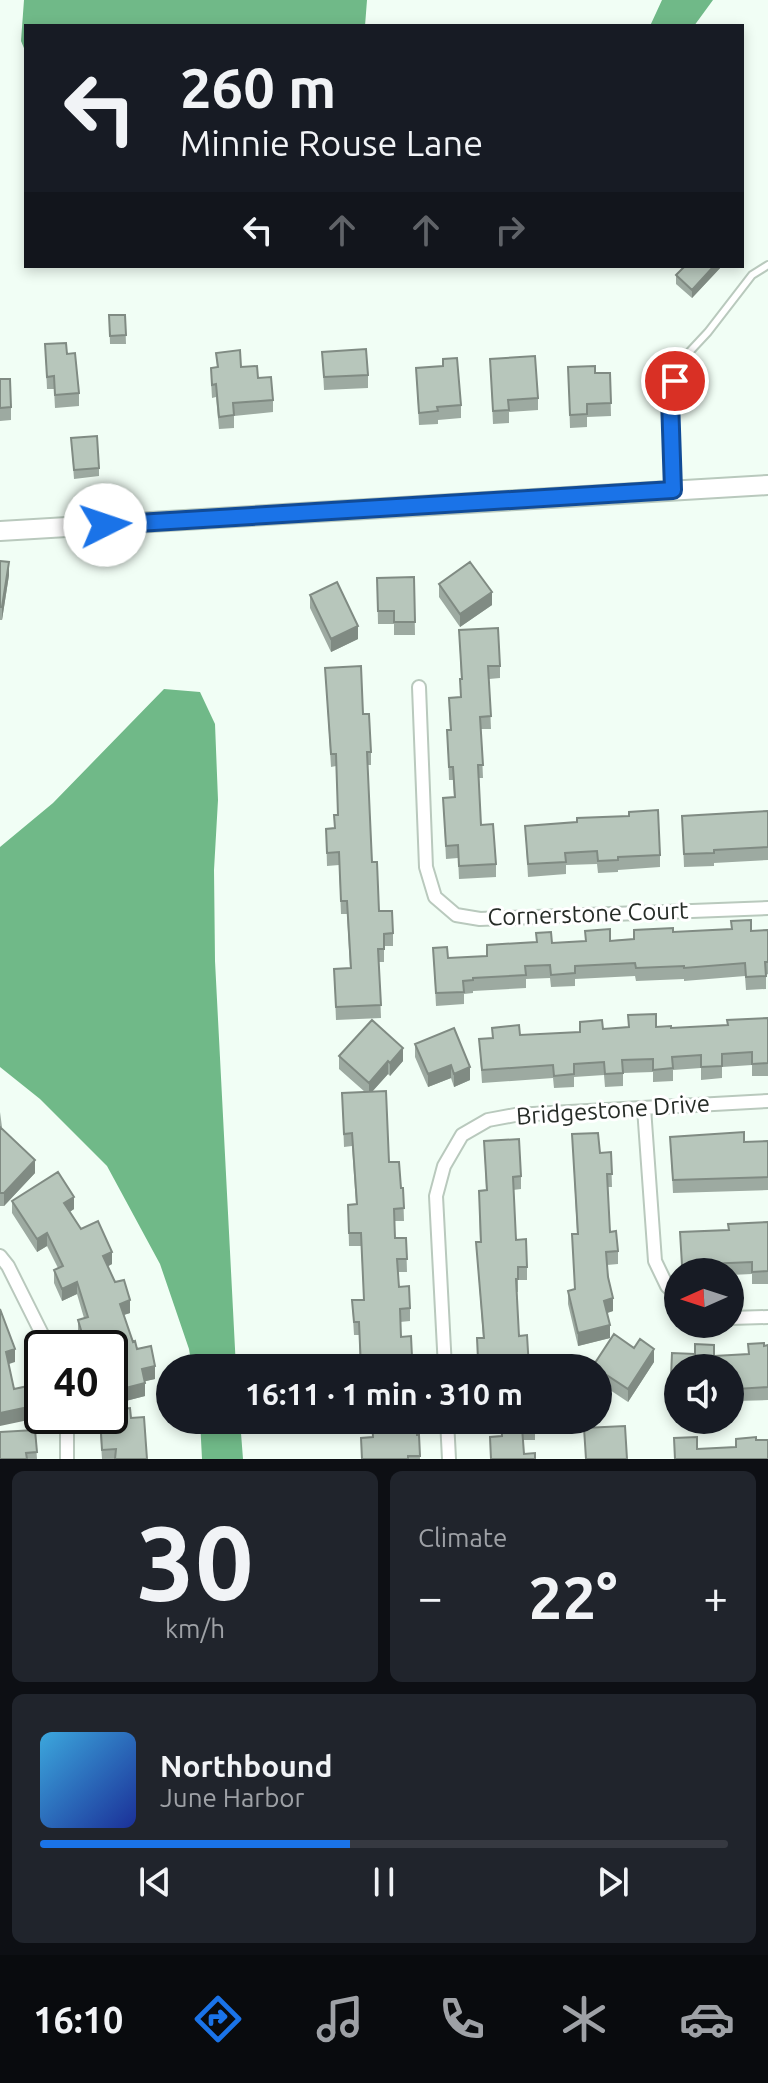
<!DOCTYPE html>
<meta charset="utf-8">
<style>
:root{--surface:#171b24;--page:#20242c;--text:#f1f3f6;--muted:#9ea1a6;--line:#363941;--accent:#1a73e8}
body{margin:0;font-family:Ubuntu,sans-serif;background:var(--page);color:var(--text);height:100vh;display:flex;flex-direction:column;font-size:30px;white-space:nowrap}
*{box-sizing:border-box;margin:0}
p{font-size:26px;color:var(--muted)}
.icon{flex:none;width:44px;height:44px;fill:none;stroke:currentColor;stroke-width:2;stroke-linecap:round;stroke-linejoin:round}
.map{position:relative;height:1459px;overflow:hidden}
.details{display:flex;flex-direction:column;gap:12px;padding:12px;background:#0d0f14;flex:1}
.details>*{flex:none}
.top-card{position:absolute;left:24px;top:24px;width:720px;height:244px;border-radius:0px;box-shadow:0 4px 12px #0003;background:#171b24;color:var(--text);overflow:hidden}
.needle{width:52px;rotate:267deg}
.buttons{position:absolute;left:664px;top:1258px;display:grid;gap:16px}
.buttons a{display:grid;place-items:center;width:80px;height:80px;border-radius:50%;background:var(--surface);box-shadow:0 4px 12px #0003;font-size:40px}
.speed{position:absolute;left:24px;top:1330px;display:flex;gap:16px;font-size:40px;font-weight:700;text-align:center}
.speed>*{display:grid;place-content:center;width:104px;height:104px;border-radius:50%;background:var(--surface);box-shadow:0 4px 12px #0003;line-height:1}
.speed .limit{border:4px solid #111;border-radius:12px;background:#fff;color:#111}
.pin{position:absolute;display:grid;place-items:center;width:68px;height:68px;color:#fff;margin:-34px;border:4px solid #fff;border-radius:50%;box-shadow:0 2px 8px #0007}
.me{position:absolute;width:88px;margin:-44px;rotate:86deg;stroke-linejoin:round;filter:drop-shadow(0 0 6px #0008)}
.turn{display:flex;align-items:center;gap:28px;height:168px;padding:0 24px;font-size:36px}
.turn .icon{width:104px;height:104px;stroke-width:2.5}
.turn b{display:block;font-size:56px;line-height:68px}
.lanes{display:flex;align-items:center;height:76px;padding:0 24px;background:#0003;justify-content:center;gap:40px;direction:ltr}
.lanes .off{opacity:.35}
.big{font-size:60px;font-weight:600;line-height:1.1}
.details .tile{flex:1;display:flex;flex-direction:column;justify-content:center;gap:12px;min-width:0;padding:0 28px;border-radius:12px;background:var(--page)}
.details .dial{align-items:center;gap:0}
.dial b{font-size:104px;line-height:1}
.song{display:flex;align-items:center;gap:24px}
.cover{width:96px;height:96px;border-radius:12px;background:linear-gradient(135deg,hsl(200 70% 55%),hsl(230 70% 35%))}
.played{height:8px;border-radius:4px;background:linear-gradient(90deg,var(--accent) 45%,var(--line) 45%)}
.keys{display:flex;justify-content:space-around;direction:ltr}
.heat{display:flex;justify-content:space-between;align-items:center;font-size:44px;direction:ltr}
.details .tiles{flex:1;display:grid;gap:12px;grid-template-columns:1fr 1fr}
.tile:last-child{grid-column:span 2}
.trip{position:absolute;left:156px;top:1354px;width:456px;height:80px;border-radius:40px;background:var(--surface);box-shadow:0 4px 12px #0003;font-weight:600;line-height:80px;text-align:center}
.dock{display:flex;height:128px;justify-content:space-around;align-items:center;background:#090b0e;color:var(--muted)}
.dock .icon{width:56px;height:56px}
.dock .selected{color:var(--accent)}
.dock b{font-size:36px;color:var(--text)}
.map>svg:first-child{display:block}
.water{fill:#70b988}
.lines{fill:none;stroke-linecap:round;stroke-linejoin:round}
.lane-casing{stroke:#b9c9bd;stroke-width:10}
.street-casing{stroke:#b9c9bd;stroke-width:16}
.secondary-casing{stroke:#b9c9bd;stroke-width:22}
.lane{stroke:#fff;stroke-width:6}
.street{stroke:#fff;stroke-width:12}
.secondary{stroke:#fff;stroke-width:18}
.wall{fill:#9daaa1}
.shaded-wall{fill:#808b83}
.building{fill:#b7c6bb;stroke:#808b83;stroke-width:2}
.route-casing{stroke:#114b97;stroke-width:20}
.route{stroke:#1a73e8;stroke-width:14}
.labels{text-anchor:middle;stroke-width:6;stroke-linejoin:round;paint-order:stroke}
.street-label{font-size:24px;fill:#262c27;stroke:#fff}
</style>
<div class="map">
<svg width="768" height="1459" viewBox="0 0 768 1459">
<rect width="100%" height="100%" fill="#f1fef5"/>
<!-- water -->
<path class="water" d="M24,0H367L365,26H26V53L21,41Z
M662,0H713L694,26H650Z
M164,689L200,692L215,724L218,800L214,870L215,961L236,1368H192L189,1349L160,1264L107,1166L40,1099L0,1067V847L53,803Z
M200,1420H240L243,1459H202Z"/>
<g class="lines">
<!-- lane casing -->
<g class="lane-casing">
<path id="lane" d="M673,486L670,399L680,362L708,332L752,275L768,265"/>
</g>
<!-- street casing -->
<g class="street-casing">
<path id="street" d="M419,687L426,867L435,897L456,915L480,919L768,908
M644,1108L655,1261L667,1286L678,1296
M0,1256L8,1266L44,1338L47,1348
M730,1318L768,1317
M445,1368L436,1196L444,1166L462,1135L488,1120L515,1115L768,1101
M63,1416L67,1433V1459
M447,1420L449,1459"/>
</g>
<!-- secondary casing -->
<g class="secondary-casing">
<path id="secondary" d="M0,531L768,485"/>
</g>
<!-- lane -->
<use href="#lane" class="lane"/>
<!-- street -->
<use href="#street" class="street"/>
<!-- secondary -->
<use href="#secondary" class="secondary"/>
</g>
<!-- wall -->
<path class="wall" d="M685,266H722L692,298L676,284V275Z
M109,315H125L126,344H110Z
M45,344L67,354L79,393V406L55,408L54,389H47Z
M322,352L368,375V388L324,390Z
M216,353L258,378L273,400V412L234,416V428L219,429L216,397L212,398L211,380V368L217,367Z
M490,359L538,398V410L509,412V423L493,424Z
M568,367L595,373H610L611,416L587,417V427L570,428Z
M416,368L461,405V418L438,420V424L419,425Z
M0,379L11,407V420L0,421Z
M71,438L99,468V476L74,479Z
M0,561L9,575L2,620H0Z
M414,577L415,635H394V624H378L377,578Z
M439,584L492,605L460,627L439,597Z
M310,595L358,639L331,652L310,608Z
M459,630L500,666V678L489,679L491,729H481L483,778H479L481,825L496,864V877L459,879L458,858L446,859L443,798H454L453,780H449L447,730H450L449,698L460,697V679H461Z
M325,668L363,714L371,752V765H367L372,862L379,911L393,933V946H384V962H379L381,1018L336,1020L334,969L350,968L347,914H341L339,865L327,866L326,829L335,828L334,815H338L336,766L331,767Z
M768,811V860L714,863V866L684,867L682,816Z
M525,826L660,855V867L618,870V872L598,873L597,864L566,865V874L528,877Z
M768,930V974L766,975V989L746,990L745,976L684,981V979L636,981L635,976L575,979V986L551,987L550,978L526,979V988L473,991V993L464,994V1004L436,1006L433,948L448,958L487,956L552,943L634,939L673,932Z
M768,1018V1076H752V1065L722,1067V1078L701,1080V1068L673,1070V1081L653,1082V1072L623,1073V1086L605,1087L604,1075L574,1077V1087L554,1088L553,1078L482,1083L479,1039L492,1038V1028L520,1035L580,1032V1022L603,1029L656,1027L671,1028L728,1025Z
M454,1028L470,1080L454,1087L451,1078L428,1087L415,1057V1044Z
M339,1056L403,1061L390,1076L388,1074L372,1092L389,1162L401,1188H403L404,1221H394L395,1238H406L407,1272H398L399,1287L410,1308V1321L400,1322L401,1337L411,1336L412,1368H360L359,1335H354L352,1300H364L361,1246H349L348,1205L356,1204L352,1146L344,1147L342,1093L365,1092L339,1069Z
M0,1112L2,1127L1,1128L35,1173L4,1206H0Z
M572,1134L600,1153L611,1152L612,1187H608L610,1232L618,1251V1264L607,1265L613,1311L607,1313L610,1338L578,1346L568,1304V1291L575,1289L572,1234H577Z
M670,1137L744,1142L768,1141V1190L673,1193Z
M484,1141L521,1176V1189L513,1190L516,1240L527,1267V1280H518V1292H517L519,1336L529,1368H478L477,1338H483L476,1242H480L479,1203L486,1190Z
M12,1201L74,1209L69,1212L81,1229L112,1264L108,1266L130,1313L124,1315L133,1342L155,1379L145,1381V1396L110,1405V1348H82L78,1333V1320L84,1318L77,1294L62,1301L54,1283V1270L58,1268L47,1246L37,1252L12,1213Z
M768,1222V1284H752V1274L730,1275V1272H682L680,1232L728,1230Z
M764,1343V1346L768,1345V1400L736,1401L735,1392H730V1368H678V1415H670L672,1353L695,1354V1344L714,1345V1356L748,1354V1344Z
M654,1362L628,1402L598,1382V1368H593V1366Z
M99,1416L131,1418L147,1459H102Z
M372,1420H416L417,1435H419L420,1459H362L361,1438L373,1437Z
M482,1420H535V1440H523L524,1454L535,1459H490V1437L502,1436L501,1421H482Z
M35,1430L37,1459H0Z"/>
<!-- shaded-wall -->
<path class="shaded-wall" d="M714,266H722L692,298V290Z
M9,562V575L2,620V607Z
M492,592V605L460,627V614Z
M358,626V639L331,652V639Z
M403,1048V1061L390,1076V1063Z
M388,1061V1074L369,1095V1083Z
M451,1065V1078L428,1087V1074Z
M470,1067V1080L454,1087V1074Z
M35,1160V1173L4,1206V1193Z
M74,1197V1209L64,1216V1203Z
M47,1233V1246L37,1252V1239Z
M112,1252V1264L103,1269V1256Z
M77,1282V1294L62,1301V1289Z
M613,1298V1311L604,1314V1301Z
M130,1300V1313L120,1316V1304Z
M610,1325V1338L578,1346V1333Z
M96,1336V1348H84V1340Z
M15,1349V1362L6,1365V1352Z
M654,1349V1362L628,1402V1389Z
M155,1366V1379L142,1382V1369Z
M145,1383V1396L110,1405V1392Z
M33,1406V1419L0,1426V1413Z"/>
<!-- building -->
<path class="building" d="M685,266H714L692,290L676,275Z
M109,315H125L126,335L110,336Z
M66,343L67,354L75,353L79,393L55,395L54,376L47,377L45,344Z
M366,349L368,375L324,377L322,352Z
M240,350L241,367L257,366L258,378L271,377L273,400L233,403L234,415L219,417L216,384L212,385L211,368L218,367L216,353Z
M535,356L538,398L508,400L509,410L493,411L490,359Z
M457,358L461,405L437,407L438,411L419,413L416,368L443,366V359Z
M595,366V373H610L611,403L587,404V414L570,415L568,367Z
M0,379H10L11,407L0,408Z
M97,436L99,468L74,470L71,438Z
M0,561L9,562L2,607H0Z
M470,562L492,592L460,614L439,584Z
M414,577L415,622H394V611H378L377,578Z
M337,582L358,626L331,639L310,595Z
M498,628L500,666H488L491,716L480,717L483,765H478L481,825L493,824L496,864L459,866L458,845L446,846L443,798L455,797L453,767H449L447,730H451L449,698L461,697L460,679H462L459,630Z
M361,666L363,714H369L371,752H367L372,862H377L379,911H392L393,933L384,934V949H378L381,1005L336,1007L334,969L351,968L347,901H341L339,852L327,853L326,829L335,828L334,815H338L336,754H331L325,668Z
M658,810L660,855L618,857V860L598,861L597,851L565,853L566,862L528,864L525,826L577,822V818L629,816V812Z
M768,811V847L714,850V853L684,854L682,816Z
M751,920V931L768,930V962H765L766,976L746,977L745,963L684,968V966L636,968L635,963L575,966V973L551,975L550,965L525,966L526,975L473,978V980L463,981L464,992L436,993L433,948L447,947L448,958L487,956V945L537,942L536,933L551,932L552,943L586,941L585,931L610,929V941L634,939V930L673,928V932L732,929L731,921Z
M656,1014V1027L671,1026V1028L728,1025L727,1020L768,1018V1063L752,1064V1052L722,1054V1066L701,1067V1055L672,1057L673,1068L653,1070V1059L622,1060L623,1073L605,1074L604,1062L574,1064V1074L554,1076L553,1065L482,1070L479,1039L493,1038L492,1028L519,1025L520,1035L580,1032V1022L602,1020L603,1029L629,1027L628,1015Z
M372,1020L403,1048L390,1063L388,1061L369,1083L339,1056Z
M454,1028L470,1067L454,1074L451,1065L428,1074L415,1044Z
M386,1091L389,1162H399L401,1188H403L404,1208L394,1209L395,1238H406L407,1259H397L399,1287L409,1286L410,1308L400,1309L401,1337L411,1336L412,1357L401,1358L402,1368H361L359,1322H354L352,1300H364L361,1233H349L348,1205L357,1204L352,1133L344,1134L342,1093Z
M0,1127L35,1160L4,1193H0Z
M744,1132V1142L768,1141V1177L673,1180L670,1137Z
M598,1133L600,1153L611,1152L612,1174H607L610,1232L616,1231L618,1251L606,1252L608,1277L613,1298L604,1301L610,1325L578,1333L568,1291L575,1289L572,1234H578L572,1134Z
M519,1139L521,1176L513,1177L516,1240L526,1239L527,1267H518V1279H516L519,1336L527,1335L529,1368H490L489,1358L478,1359L477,1338H484L476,1242H481L479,1191L487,1190L484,1141Z
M58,1172L74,1197L64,1203L81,1229L98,1221L112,1252L103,1256L115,1282L124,1280L130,1300L120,1304L133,1342L135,1341L137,1349L151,1346L155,1366L142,1369L145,1383L110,1392V1348H99L96,1336L84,1340L78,1320L88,1317L77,1282L62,1289L54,1270L63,1266L47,1233L37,1239L12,1201Z
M768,1222V1271L752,1272V1262L682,1265L680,1232L729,1230L728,1224Z
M0,1309L15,1349L6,1352L14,1389L28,1386L33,1406L0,1413Z
M614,1334L634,1348L640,1339L654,1349L628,1389L593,1366Z
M764,1343V1346L768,1345V1387L736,1389L735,1379H730V1368H678V1402H670L672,1353L695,1354V1344L714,1345V1356L749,1354L748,1344Z
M130,1408L131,1418L144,1417L147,1459H115L116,1449L102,1450L100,1416H110V1410Z
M372,1420H416L417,1435H419L420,1456H408V1459H362L361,1438L373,1437Z
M501,1420H535V1427H522L524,1454L535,1453V1459H491L490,1437L502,1436Z
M625,1426L627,1459H586L584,1428Z
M35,1430L37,1452L26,1453L27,1459H0V1432Z
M697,1437V1449L736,1447V1439L756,1437V1440H768V1459H675L674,1438Z"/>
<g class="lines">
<!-- route casing -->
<g class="route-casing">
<path id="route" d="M105,525L673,490L670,399L675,381"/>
</g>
<!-- route -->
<use href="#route" class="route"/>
</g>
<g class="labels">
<!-- street labels -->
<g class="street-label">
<text transform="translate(588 914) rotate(-2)" y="8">Cornerstone Court</text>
<text transform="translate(613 1110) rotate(-4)" y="8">Bridgestone Drive</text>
</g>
</g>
</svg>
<div class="buttons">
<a><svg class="needle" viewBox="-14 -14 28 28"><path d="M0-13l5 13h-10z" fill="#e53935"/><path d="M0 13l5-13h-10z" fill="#9ea1a6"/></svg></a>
<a><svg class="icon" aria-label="sound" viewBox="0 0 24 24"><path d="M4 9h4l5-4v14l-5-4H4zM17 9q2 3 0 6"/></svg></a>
</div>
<div class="speed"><div class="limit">40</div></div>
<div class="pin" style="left:675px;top:381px;background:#d93025"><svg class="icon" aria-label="arrive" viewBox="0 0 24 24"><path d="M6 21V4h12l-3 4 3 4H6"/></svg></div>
<svg class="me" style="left:105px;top:525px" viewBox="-20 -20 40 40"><circle r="19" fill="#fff"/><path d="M0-13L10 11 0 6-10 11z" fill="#1a73e8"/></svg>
<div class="trip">16:11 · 1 min · 310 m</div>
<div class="top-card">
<div class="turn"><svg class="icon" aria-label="left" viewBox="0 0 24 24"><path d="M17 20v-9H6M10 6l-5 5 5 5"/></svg><div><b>260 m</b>Minnie Rouse Lane</div></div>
<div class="lanes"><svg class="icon" aria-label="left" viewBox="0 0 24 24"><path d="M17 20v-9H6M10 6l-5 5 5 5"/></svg><svg class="icon off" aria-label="ahead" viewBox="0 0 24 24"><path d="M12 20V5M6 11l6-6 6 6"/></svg><svg class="icon off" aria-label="ahead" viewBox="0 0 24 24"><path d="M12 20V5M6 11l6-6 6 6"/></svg><svg class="icon off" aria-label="right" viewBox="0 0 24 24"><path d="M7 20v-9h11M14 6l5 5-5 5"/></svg></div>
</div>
</div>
<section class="details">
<div class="tiles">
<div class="tile dial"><b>30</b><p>km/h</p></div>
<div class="tile"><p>Climate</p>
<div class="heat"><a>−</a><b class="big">22°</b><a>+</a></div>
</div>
<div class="tile">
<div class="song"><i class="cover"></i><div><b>Northbound</b><p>June Harbor</p></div></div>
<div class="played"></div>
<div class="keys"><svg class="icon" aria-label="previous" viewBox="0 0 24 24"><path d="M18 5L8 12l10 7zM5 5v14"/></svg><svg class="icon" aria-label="pause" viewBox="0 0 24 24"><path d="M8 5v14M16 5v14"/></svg><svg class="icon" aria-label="next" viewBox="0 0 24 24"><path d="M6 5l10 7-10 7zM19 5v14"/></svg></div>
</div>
</div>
</section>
<nav class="dock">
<b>16:10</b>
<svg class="icon selected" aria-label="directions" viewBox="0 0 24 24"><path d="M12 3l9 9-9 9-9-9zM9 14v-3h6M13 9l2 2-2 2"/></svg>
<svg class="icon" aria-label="music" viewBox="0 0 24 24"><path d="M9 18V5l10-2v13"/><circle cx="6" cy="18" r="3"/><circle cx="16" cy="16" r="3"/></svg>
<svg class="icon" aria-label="phone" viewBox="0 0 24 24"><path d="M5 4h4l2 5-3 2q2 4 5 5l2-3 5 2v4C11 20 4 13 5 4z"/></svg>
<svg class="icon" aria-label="climate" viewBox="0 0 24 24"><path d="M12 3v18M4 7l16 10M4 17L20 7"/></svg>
<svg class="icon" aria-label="car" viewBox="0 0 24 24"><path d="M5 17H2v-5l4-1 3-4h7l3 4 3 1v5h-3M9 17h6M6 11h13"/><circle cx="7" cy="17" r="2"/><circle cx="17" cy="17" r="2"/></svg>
</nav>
